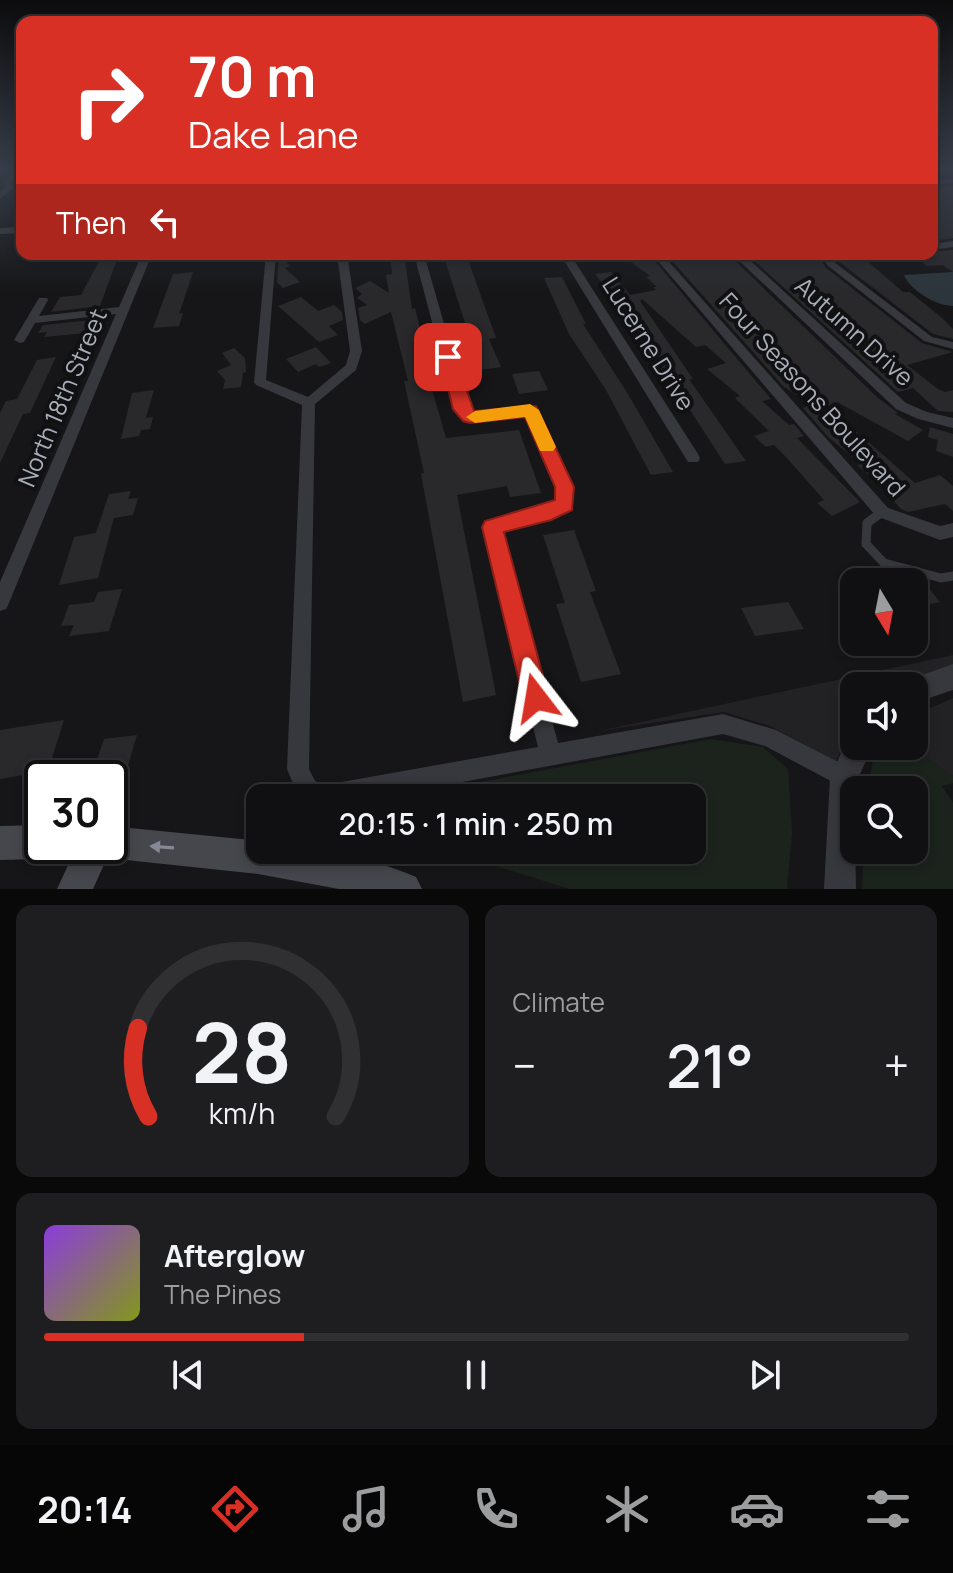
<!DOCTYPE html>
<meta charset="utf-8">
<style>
:root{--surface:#101012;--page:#1e1e20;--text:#f1f3f6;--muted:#9c9d9f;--line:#303032;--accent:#d93025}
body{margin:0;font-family:Manrope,sans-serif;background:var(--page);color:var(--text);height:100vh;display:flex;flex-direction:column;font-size:30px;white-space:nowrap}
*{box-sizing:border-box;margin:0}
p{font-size:26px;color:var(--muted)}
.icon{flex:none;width:44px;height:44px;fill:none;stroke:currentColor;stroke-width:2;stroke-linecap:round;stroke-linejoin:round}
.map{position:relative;height:889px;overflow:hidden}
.details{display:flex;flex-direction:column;gap:16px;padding:16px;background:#09090a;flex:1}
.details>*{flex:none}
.banner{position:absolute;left:16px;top:16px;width:922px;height:244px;border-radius:16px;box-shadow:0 4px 12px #0003,0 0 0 2px var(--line);background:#d93025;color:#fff;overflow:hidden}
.needle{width:52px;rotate:170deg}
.controls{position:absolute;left:840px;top:568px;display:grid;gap:16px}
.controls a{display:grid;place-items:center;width:88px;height:88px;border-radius:16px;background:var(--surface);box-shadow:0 4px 12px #0003,0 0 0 2px var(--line);font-size:40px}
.speed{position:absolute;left:24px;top:760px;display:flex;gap:16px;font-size:40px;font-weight:700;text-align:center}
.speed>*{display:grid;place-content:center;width:104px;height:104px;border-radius:50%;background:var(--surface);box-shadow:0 4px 12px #0003,0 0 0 2px var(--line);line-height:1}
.speed .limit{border:4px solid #111;border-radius:12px;background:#fff;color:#111}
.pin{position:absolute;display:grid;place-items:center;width:68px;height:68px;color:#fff;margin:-34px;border-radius:16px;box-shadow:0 4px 12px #0006}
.me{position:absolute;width:88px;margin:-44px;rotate:346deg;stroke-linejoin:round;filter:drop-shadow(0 0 6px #0008)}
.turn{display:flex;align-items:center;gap:28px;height:168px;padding:0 40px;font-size:36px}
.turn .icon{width:104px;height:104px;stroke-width:2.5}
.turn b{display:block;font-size:56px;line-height:68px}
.then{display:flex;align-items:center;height:76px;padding:0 40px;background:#0003;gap:16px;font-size:30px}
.big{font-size:60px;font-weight:600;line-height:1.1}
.details .card{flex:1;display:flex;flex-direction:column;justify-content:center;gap:12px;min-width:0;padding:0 28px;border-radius:16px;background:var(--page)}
.details .dial{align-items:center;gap:0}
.dial svg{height:208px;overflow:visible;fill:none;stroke:var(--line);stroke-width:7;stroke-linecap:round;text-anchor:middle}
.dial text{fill:var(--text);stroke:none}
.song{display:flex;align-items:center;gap:24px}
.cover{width:96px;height:96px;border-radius:12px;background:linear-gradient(135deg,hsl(270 70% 55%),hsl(70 70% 35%))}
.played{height:8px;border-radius:4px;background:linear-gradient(90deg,var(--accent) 30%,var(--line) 30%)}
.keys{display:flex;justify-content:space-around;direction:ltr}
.heat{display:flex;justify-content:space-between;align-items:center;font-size:44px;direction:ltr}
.details .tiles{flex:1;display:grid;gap:16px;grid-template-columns:1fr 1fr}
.card:last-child{grid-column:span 2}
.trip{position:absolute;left:246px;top:784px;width:460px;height:80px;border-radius:16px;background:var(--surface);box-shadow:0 4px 12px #0003,0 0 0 2px var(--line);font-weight:600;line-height:80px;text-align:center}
.tab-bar{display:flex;height:128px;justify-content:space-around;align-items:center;background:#060607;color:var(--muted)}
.tab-bar .icon{width:56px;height:56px}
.tab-bar .selected{color:var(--accent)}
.tab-bar b{font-size:36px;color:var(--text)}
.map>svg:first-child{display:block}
.built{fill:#222225}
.green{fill:#1c231d}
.water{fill:#2c353c}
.building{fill:#29292c}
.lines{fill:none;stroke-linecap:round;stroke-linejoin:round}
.service{stroke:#37383d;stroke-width:9}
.minor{fill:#37383d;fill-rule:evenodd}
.tertiary{fill:#37383d;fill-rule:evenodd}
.secondary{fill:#45474d;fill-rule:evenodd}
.oneway{fill:#858993}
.route{fill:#d93025;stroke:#8d1f18;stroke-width:2}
.slow{fill:#f59e0b}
.labels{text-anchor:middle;stroke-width:8;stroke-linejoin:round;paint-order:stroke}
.street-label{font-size:24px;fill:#a8adb8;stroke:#111113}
</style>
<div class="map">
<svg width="953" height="889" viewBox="0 0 953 889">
<rect width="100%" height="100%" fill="#161618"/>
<!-- built -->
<path class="built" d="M953,655V669L911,686H854V724L836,761L770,726L724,712L599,731Z
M953,698V776L909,746H914V715Z"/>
<!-- green -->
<path class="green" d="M711,739L763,747L788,769L792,833L787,889H570L470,858V850H692V798H472L475,783Z
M876,746H909L953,776V783L942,786L953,803V889H862L864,850H914V790H867Z"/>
<!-- water -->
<path class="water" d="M953,272V306C936,306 910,290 904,275Z"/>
<!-- building -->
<path class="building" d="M953,186V238L932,241V188Z
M953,250V272L943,265L927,266L912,254Z
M103,254H119L100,306L51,312L60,297L81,295Z
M294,254L287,263L290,266L285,268L300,282L283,288L277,282L279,255Z
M390,254H404L412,309L415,308L431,372H427L446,438L519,430L541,493L510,497L507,486L457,495L496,695L463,702L421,474L424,473L404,381H408L391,312L365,324L360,320L358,308L367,305L357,298L362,294L355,288L370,281L389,293L386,275L392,274Z
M443,254H466L496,338L489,339L501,367L480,370Z
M620,254H649L771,399L762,401L789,425L794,424L804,436L797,438L860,502L832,516L817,503L824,500L786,457L774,445L766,447L754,436L769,431L735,398L740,396L707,369L726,363L705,345L696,347L642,299L640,301L693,379H689L746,461L725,464L627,313L595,274L611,272L630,295L656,290L653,287H657L646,277L650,276Z
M666,254L730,256L877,397L898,413L895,414L923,430L908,441L837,402L832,410L915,483L940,475L953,486V511L945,504L908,512L901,509L886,493H890L857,465L861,464L828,437L803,408L811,405L783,386Z
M837,254H859L903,292H910L942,318L953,329V339L933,334L837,260Z
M748,255H819L825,267L922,343L953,352L907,365L938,389L945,392L953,390V412L938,411L913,388L898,392Z
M193,272L179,314L183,313L179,326L153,328L173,274Z
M562,277L586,324H583L628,394L673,472L651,475L606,390L569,334L544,278Z
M301,297L318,311L334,305L342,312L343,320L329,326L338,335L319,342L278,306Z
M93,320L86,333L44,337L47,332L38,333L43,325Z
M316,347L331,363L319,367L316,364L298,372L286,359Z
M234,348L245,358L246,372L243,373L241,387L223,389L225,380L217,371L231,365L222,353Z
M56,357L30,413L23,414L0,463V413L6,401L17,399L37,360Z
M539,371L548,390L519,394L512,374Z
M154,390L146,418L153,417L150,429L141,430L139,436L121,439L132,393Z
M930,427L953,434V457L936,451L938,440L928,437Z
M131,491L128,499L138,498L133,515L114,518L98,578L59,585L74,537L96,533L109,494Z
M574,530L596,591L590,592L621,674L581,682L556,604L565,603L543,535Z
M923,581L940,602L914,607V582Z
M122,589L109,631L69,636L74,625L61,626L69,605L94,602L98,592Z
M788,602L804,629L755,636L741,608Z
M64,720L48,771L0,779V730Z
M137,735L125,776L91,778L104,739Z"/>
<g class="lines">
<!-- service -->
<path class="service" d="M882,512L867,523L866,544L884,563L941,578L953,576"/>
<!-- minor -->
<path class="minor" d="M17,168H22V171L11,182L13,188L0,199V192L6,186L3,182Z
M953,179V183L932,185V181Z
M953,241V247L932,250V244Z
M142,254H152L9,603L6,609L0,611V582L116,314L35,323L24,342L20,343L14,340L39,298H47L48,300L39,316L119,307Z
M266,254H276L266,380L308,397L346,365L350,351L337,254H347L362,351L356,370L315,404L309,769L315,781L325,785L538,747L484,527L486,522L547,507L557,502V487L526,415L470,422L465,420L455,409L414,254H424L468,407L473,412L535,407L573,487V505L570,509L557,516L501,531L558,743L723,714L776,730L852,769L855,777L852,785L844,788L765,746L723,734L375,798H299L287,769L302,405L256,385L254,382Z
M560,254H570L698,454L700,458L698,462H688Z
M652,254H662L888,508L940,526L953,523V537L940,540L876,516Z
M732,254H743L906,403L927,412L953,418V428L918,419L896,409Z
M822,254H832L834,262L932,337L953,342V349L924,341L827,265Z
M365,850H389L380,889H356Z"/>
<!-- tertiary -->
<path class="tertiary" d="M22,227V233L0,234V228Z
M953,664V690L914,703V686H903L905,681Z
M854,734V746H873L858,778V790H854L856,889H824L830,777L849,736Z"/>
<!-- secondary -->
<path class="secondary" d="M42,825V846H57L54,854L42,859L0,860V826Z
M110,826L260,841V850C315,850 365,855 416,877L422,889H339L258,874L107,858L93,889H57L77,846H110Z"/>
</g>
<!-- one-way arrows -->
<defs><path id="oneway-solid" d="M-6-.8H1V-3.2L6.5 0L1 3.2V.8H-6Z" transform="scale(2)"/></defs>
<use class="oneway" href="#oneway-solid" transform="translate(162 847) rotate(-176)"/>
<!-- sky -->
<linearGradient id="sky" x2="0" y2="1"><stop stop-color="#0c0c0d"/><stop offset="0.58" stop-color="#363c48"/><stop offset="1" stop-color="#363c48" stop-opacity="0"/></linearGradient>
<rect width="953" height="292" fill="url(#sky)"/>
<!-- route -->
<path class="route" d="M448,353L455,357L474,411L536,406L574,487L572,510L551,520L504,532L549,698L545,707L536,711L527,707L523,698L482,527L485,521L555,500V487L525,417L470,423L463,421L453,409L440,357Z"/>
<!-- slow -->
<path class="slow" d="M530,404L539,410L556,447L553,451H540L525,417L475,423L466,417L475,411Z"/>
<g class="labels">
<!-- street labels -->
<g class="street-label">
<text transform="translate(854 332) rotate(42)" y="8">Autumn Drive</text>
<text transform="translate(648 344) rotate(58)" y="8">Lucerne Drive</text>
<text transform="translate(812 395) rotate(48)" y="8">Four Seasons Boulevard</text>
<text transform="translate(63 398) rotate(-67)" y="8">North 18th Street</text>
</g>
</g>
</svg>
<div class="controls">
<a><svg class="needle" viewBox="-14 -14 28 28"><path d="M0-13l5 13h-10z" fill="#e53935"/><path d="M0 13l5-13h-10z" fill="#9c9d9f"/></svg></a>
<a><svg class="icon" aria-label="sound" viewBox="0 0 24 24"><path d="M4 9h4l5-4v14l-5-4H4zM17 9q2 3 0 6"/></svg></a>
<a><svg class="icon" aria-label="search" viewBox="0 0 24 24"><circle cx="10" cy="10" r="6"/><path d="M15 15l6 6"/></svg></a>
</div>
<div class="speed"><div class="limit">30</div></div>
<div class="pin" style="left:448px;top:357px;background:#d93025"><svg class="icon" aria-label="arrive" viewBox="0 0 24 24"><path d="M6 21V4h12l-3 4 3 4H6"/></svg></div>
<svg class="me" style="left:536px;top:698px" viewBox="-20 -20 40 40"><path d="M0-17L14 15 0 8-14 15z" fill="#d93025" stroke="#fff" stroke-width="4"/></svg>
<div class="trip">20:15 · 1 min · 250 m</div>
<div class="banner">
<div class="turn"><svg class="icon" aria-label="right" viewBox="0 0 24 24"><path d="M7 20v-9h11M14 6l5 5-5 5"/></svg><div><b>70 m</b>Dake Lane</div></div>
<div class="then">Then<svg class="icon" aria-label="left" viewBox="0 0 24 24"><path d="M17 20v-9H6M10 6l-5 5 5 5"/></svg></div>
</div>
</div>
<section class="details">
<div class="tiles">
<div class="card dial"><svg viewBox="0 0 100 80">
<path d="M14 69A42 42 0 1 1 86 69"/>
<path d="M14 69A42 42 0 0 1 10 35" stroke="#d93025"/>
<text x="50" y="56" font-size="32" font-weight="700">28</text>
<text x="50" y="72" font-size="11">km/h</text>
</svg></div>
<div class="card"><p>Climate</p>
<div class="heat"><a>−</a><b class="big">21°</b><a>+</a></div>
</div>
<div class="card">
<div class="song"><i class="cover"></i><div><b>Afterglow</b><p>The Pines</p></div></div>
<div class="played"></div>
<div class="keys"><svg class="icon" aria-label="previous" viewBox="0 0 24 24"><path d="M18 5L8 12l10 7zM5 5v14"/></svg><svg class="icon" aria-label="pause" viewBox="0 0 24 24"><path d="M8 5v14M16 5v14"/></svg><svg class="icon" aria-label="next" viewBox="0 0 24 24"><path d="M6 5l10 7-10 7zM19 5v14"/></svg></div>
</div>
</div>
</section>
<nav class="tab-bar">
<b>20:14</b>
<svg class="icon selected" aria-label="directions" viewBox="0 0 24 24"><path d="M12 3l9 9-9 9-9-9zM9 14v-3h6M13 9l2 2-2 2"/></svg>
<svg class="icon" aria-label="music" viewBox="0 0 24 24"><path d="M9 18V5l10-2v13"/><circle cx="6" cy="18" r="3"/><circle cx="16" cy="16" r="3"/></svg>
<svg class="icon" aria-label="phone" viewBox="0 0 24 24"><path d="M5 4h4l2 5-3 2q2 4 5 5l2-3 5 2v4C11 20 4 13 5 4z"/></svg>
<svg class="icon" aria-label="climate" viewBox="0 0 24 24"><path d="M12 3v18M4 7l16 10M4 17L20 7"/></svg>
<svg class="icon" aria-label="car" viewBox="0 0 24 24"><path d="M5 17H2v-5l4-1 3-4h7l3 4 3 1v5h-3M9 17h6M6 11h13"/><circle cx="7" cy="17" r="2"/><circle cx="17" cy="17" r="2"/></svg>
<svg class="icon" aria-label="filters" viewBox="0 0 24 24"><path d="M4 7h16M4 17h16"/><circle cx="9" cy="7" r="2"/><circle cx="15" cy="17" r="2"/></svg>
</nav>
